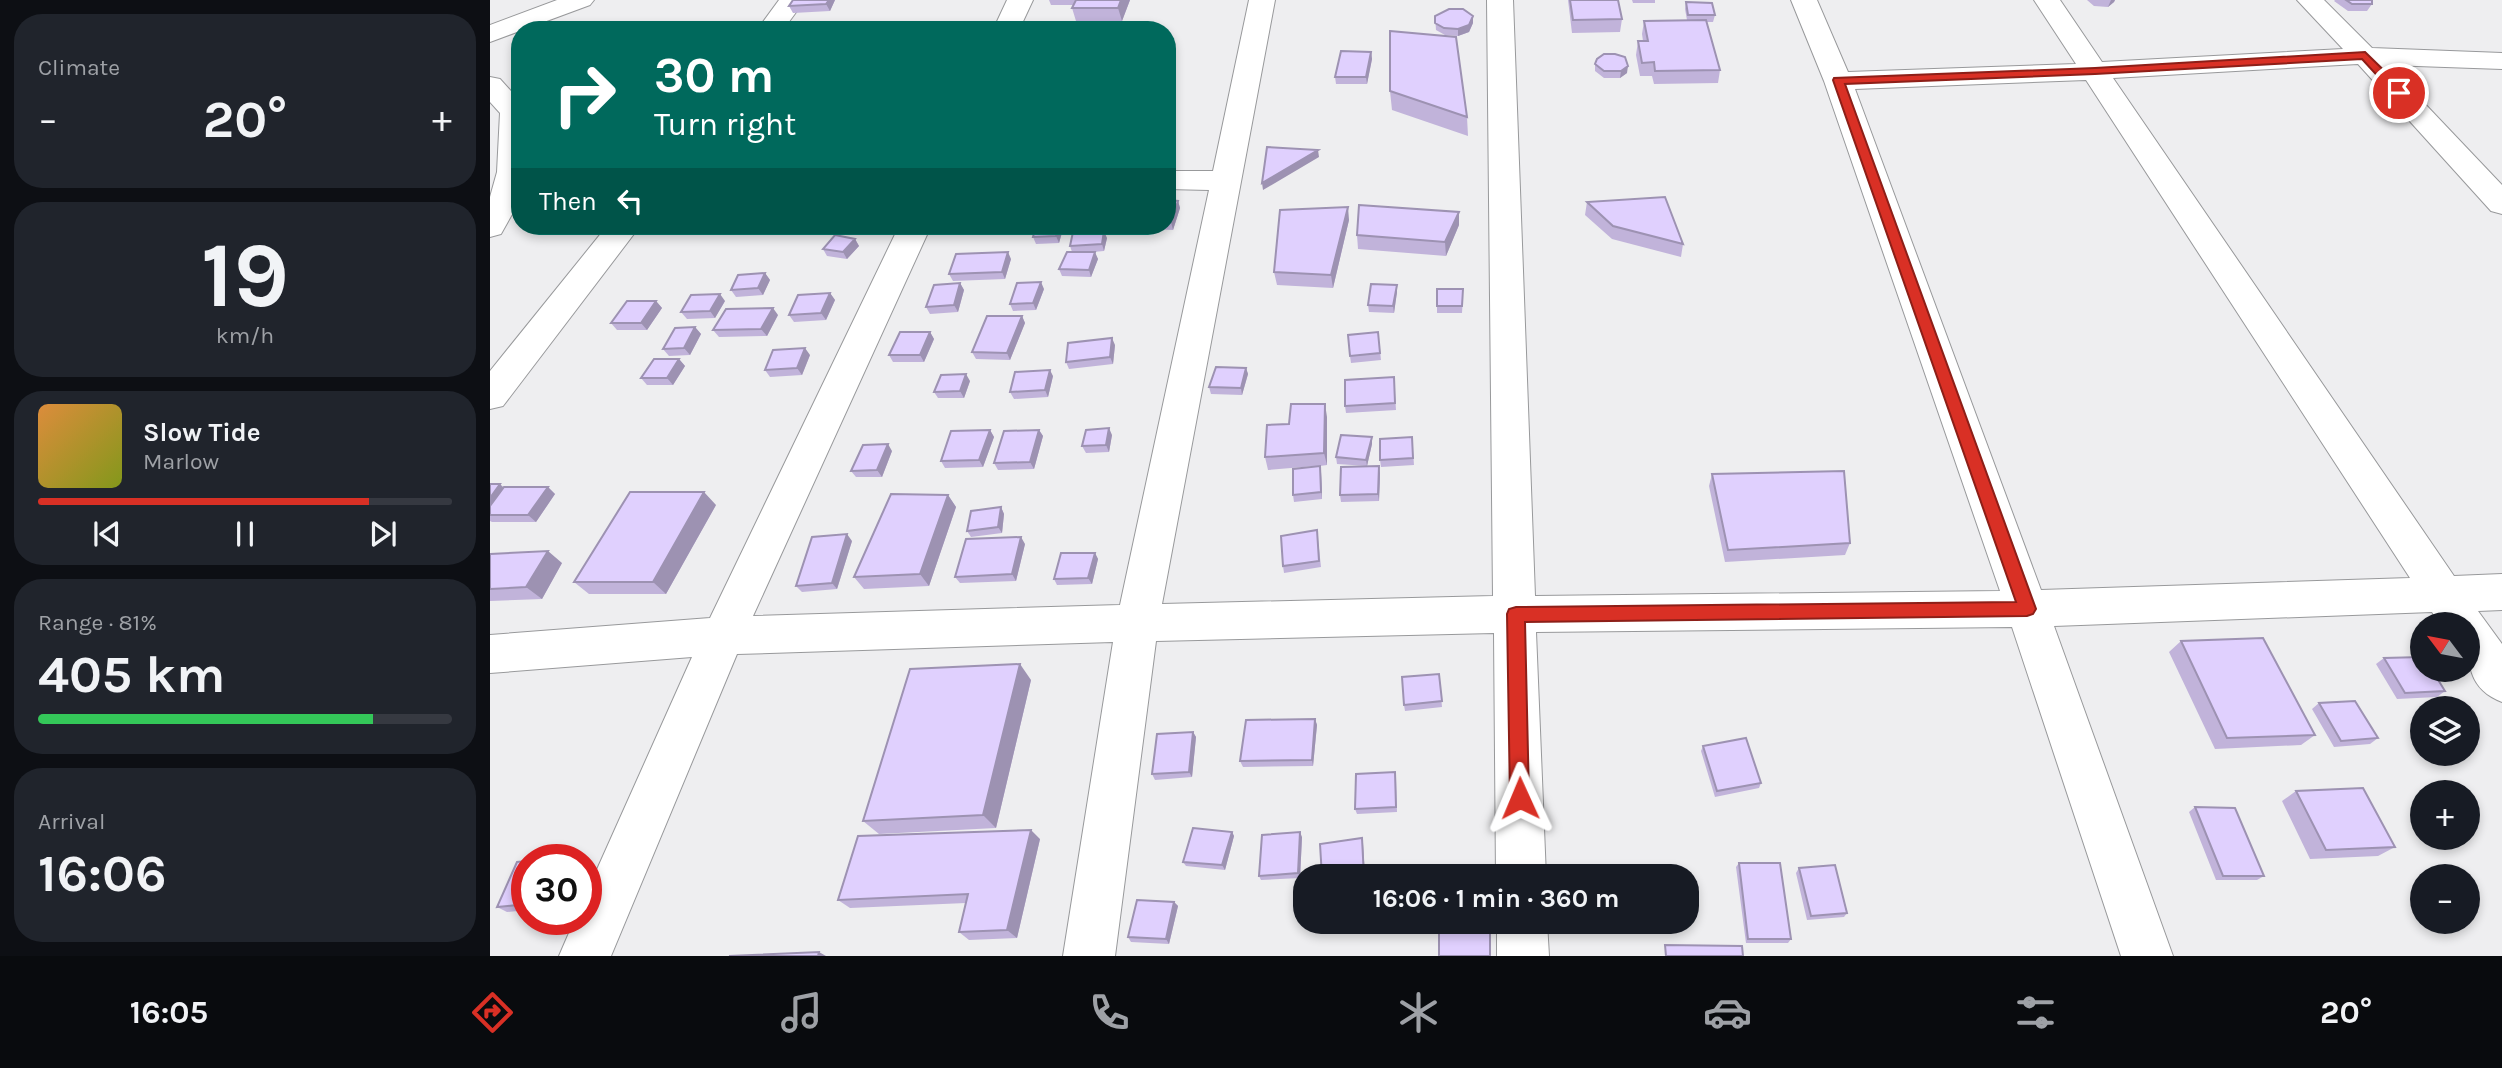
<!DOCTYPE html>
<meta charset="utf-8">
<style>
:root{--surface:#171b24;--page:#20242c;--text:#f1f3f6;--muted:#9ea1a6;--line:#363941;--accent:#d93025}
body{margin:0;font-family:Karla,sans-serif;background:var(--page);color:var(--text);height:100vh;display:flex;flex-direction:column;font-size:26px;white-space:nowrap}
*{box-sizing:border-box;margin:0}
p{font-size:23px;color:var(--muted)}
.icon{flex:none;width:38px;height:38px;fill:none;stroke:currentColor;stroke-width:2;stroke-linecap:round;stroke-linejoin:round}
.map{position:relative;flex:1;overflow:hidden}
.sheet{display:flex;flex-direction:column;gap:14px;padding:14px;background:#0d0f14;width:490px}
.sheet>*{flex:none}
.hud{position:absolute;left:21px;top:21px;width:665px;height:214px;border-radius:28px;box-shadow:0 4px 10px #0003;background:#00695c;color:#fff;overflow:hidden}
.needle{width:46px;rotate:302deg}
.fabs{position:absolute;left:1920px;top:612px;display:grid;gap:14px}
.fabs a{display:grid;place-items:center;width:70px;height:70px;border-radius:50%;background:var(--surface);box-shadow:0 4px 10px #0003;font-size:35px}
.speed{position:absolute;left:21px;top:844px;display:flex;gap:14px;font-size:35px;font-weight:700;text-align:center}
.speed>*{display:grid;place-content:center;width:91px;height:91px;border-radius:50%;background:var(--surface);box-shadow:0 4px 10px #0003;line-height:1}
.speed .limit{border:10px solid #d22;background:#fff;color:#111}
.pin{position:absolute;display:grid;place-items:center;width:60px;height:60px;color:#fff;margin:-30px;border:4px solid #fff;border-radius:50%;box-shadow:0 2px 7px #0007}
.me{position:absolute;width:77px;margin:-38px;rotate:359deg;stroke-linejoin:round;filter:drop-shadow(0 0 5px #0008)}
.turn{display:flex;align-items:center;gap:24px;height:147px;padding:0 28px;font-size:32px}
.turn .icon{width:91px;height:91px;stroke-width:2.5}
.turn b{display:block;font-size:49px;line-height:60px}
.then{display:flex;align-items:center;height:66px;padding:0 28px;background:#0003;gap:14px;font-size:26px}
.big{font-size:52px;font-weight:700;line-height:1.1}
.sheet .widget{flex:1;display:flex;flex-direction:column;justify-content:center;gap:10px;min-width:0;padding:0 24px;border-radius:28px;background:var(--page)}
.sheet .dial{align-items:center;gap:0}
.dial b{font-size:91px;line-height:1}
.song{display:flex;align-items:center;gap:21px}
.cover{width:84px;height:84px;border-radius:10px;background:linear-gradient(135deg,hsl(30 70% 55%),hsl(70 70% 35%))}
.played{height:7px;border-radius:4px;background:linear-gradient(90deg,var(--accent) 80%,var(--line) 80%)}
.keys{display:flex;justify-content:space-around;direction:ltr}
.heat{display:flex;justify-content:space-between;align-items:center;font-size:38px;direction:ltr}
.charge{height:10px;border-radius:5px;background:linear-gradient(90deg,#34c759 81%,var(--line) 0)}
.trip{position:absolute;left:803px;top:864px;width:406px;height:70px;border-radius:28px;background:var(--surface);box-shadow:0 4px 10px #0003;font-weight:700;line-height:70px;text-align:center}
.tabs{display:flex;height:112px;justify-content:space-around;align-items:center;background:#090b0e;color:var(--muted)}
.tabs .icon{width:49px;height:49px}
.tabs .selected{color:var(--accent)}
.tabs b{font-size:32px;color:var(--text)}
main{display:flex;flex:1;min-height:0}
.map>svg:first-child{display:block}
.lines{fill:none;stroke-linecap:round;stroke-linejoin:round}
.minor-casing{stroke:#98999b;stroke-width:2}
.minor{fill:#fff;fill-rule:evenodd}
.wall{fill:#c1b3da}
.shaded-wall{fill:#9d92b2}
.building{fill:#e0d0fe;stroke:#9d92b2;stroke-width:2}
.route{fill:#d93025;stroke:#8d1f18;stroke-width:2}
</style>
<main>
<section class="sheet">
<div class="widget"><p>Climate</p>
<div class="heat"><a>−</a><b class="big">20°</b><a>+</a></div>
</div>
<div class="widget dial"><b>19</b><p>km/h</p></div>
<div class="widget">
<div class="song"><i class="cover"></i><div><b>Slow Tide</b><p>Marlow</p></div></div>
<div class="played"></div>
<div class="keys"><svg class="icon" aria-label="previous" viewBox="0 0 24 24"><path d="M18 5L8 12l10 7zM5 5v14"/></svg><svg class="icon" aria-label="pause" viewBox="0 0 24 24"><path d="M8 5v14M16 5v14"/></svg><svg class="icon" aria-label="next" viewBox="0 0 24 24"><path d="M6 5l10 7-10 7zM19 5v14"/></svg></div>
</div>
<div class="widget"><p>Range · 81%</p><b class="big">405 km</b><div class="charge"></div></div>
<div class="widget"><p>Arrival</p><b class="big">16:06</b></div>
</section>
<div class="map">
<svg width="2012" height="956" viewBox="0 0 2012 956">
<rect width="100%" height="100%" fill="#eeeef0"/>
<g class="lines">
<!-- minor casing -->
<g class="minor-casing">
<path id="minor" d="M67,0H104L100,5L0,42V25Z
M289,0H315L293,30H267Z
M517,0H543L529,30H503Z
M759,0H785L672,604L1003,596L997,0H1023L1045,596L1510,591L1334,81L1301,0H1327L1358,72L1586,64L1544,0H1570L1612,62L1853,49L1807,0H1834L1882,48L2012,53V69L1898,65L2012,185V214L2001,211L1868,64L1623,78L1964,576L2012,574V610L1988,611L2012,644V702C1975,688 1978,658 1978,625H1950L1942,612L1564,626L1683,956H1631L1522,627L1046,632L1056,877H1006L1004,633L666,641L625,956H573L623,642L247,654L121,956H69L85,919H96V894L202,657L0,673V635L220,618L409,226H441L263,616L630,605L719,190L677,189V171H723ZM1596,80L1920,578L1551,590L1365,89Z
M0,77L10,79L30,101V200L11,234L0,237V197L7,172L10,113L0,102Z
M117,226H150L13,406L0,409V371Z
M1007,922H1057L1059,956H1007Z"/>
</g>
<!-- minor -->
<use href="#minor" class="minor"/>
</g>
<!-- wall -->
<path class="wall" d="M345,0L340,11L303,13L299,6Z
M559,0H640L632,21H586L582,8L584,5H561Z
M1078,0H1128L1132,19L1130,32L1082,33Z
M1142,0H1165V3H1143Z
M1597,0H1625L1624,2L1618,7L1604,6Z
M1845,0H1882V4L1877,11H1858L1844,1Z
M1196,2L1225,15L1223,22H1217L1230,70L1228,83L1164,84L1162,76H1150L1146,55L1148,41H1153L1152,34L1154,21L1197,20L1195,9Z
M945,16L983,23L979,32L968,36L955,35L946,30Z
M881,52L882,59L877,84H846L845,77Z
M1105,64L1137,73L1130,78H1114L1105,71Z
M900,91L977,117L978,136L902,110Z
M677,200L688,201L690,208L683,230L660,229L659,226H677Z
M1097,202L1193,244L1191,257L1122,239L1095,215Z
M859,220L843,288L787,285L784,272Z
M969,225L956,256L868,249L867,235Z
M546,226H572L573,229L569,243L546,244L543,237Z
M617,238L614,251L603,252L608,259L601,277L572,276L569,269L582,252L580,246Z
M365,239L369,246L357,259L337,256L333,249Z
M521,259L515,279L463,281L459,274Z
M275,273L280,280L273,295L246,297L241,290Z
M470,283L474,290L468,312L440,314L436,307Z
M907,285V292L904,313L879,312L878,305Z
M554,289L546,310L523,311L520,304Z
M340,293L345,300L336,320L304,322L299,315Z
M973,296L972,313H947V306Z
M166,301L172,308L157,330H127L121,323Z
M235,301L225,318L197,319L191,312Z
M288,315L277,336L229,337L223,330Z
M532,316L535,323L520,360L486,359L482,352Z
M205,327L211,334L200,355L179,356L173,349Z
M440,332L444,339L434,362H403L399,355Z
M888,332L891,360L861,363L860,356Z
M625,345L623,364L579,369L576,362Z
M320,355L312,375L280,377L275,370Z
M189,359L195,366L183,385H157L151,378Z
M756,368L758,374L752,395L721,394L719,387Z
M563,376L558,397L524,399L520,392Z
M904,377L906,410L856,413L855,406Z
M480,381L474,398H448L444,392Z
M837,417V465L830,466L831,472L832,499L804,502L803,495L825,466L778,470L775,457L799,424Z
M500,430L504,437L493,467L455,468L451,461Z
M549,430L553,436L544,469L508,470L504,463Z
M622,435L619,452L596,453L592,446Z
M922,437L924,465L891,467L890,460Z
M882,444L877,466L847,464L846,457Z
M402,451L392,477H366L361,471Z
M890,473L889,501L851,502L850,495Z
M1222,474L1360,543L1355,555L1235,562L1219,486Z
M0,484L14,487H58L65,494L46,522H2L0,521Z
M458,495L466,507L439,586L374,589L364,577Z
M226,505L176,594H99L84,582Z
M511,507L514,514L512,533L481,537L477,531Z
M827,530L831,567L794,573L793,566Z
M362,541L347,589L312,592L306,586Z
M535,544L526,581L470,583L465,577Z
M605,553L608,559L602,584L567,585L564,579Z
M0,554L72,563L52,599L0,601Z
M1691,641L1825,735L1811,745L1725,749L1679,652Z
M1894,658L1955,691L1947,697L1907,699L1886,664Z
M949,674L952,707L915,711L914,705Z
M541,680L506,828L389,834L373,821Z
M1829,703L1888,738L1880,744L1844,747L1822,709Z
M825,719L827,725L823,766L753,767L750,761Z
M703,732L706,737L702,777L665,780L662,774Z
M1213,746L1271,783L1269,788L1225,797L1211,751Z
M906,777L907,812L867,814L865,809Z
M1806,791L1905,847L1888,856L1820,859L1792,801Z
M1705,807L1774,876L1767,880H1726L1699,812Z
M742,832L744,836L735,870L696,866L693,862Z
M812,837L810,878L771,880L769,876Z
M550,839L527,938L479,940L469,932L476,903L360,908L348,900Z
M37,861V910L17,912L7,907Z
M1249,863L1301,939L1298,943H1256L1246,867Z
M1309,868L1357,913L1354,917L1317,920L1306,873Z
M684,902L688,906L679,944L641,942L638,937Z"/>
<!-- shaded-wall -->
<path class="shaded-wall" d="M339,0H345L340,11L336,4Z
M631,0H640L632,21L628,8Z
M1621,0H1625L1624,2L1618,7Z
M983,16V23L979,32L968,36V29Z
M881,52L882,59L877,84L876,77Z
M1138,66L1137,73L1130,78L1131,71Z
M828,150L829,157L773,190L772,183Z
M688,201L690,208L683,230L681,222Z
M858,207L859,220L843,288L841,275Z
M969,212V225L956,256L955,242Z
M569,226H572L573,229L569,243L566,236Z
M614,231L617,238L614,251L612,244Z
M365,239L369,246L357,259L353,252Z
M518,252L521,259L515,279L512,272Z
M605,252L608,259L601,277L599,270Z
M275,273L280,280L273,295L268,288Z
M551,282L554,289L546,310L543,303Z
M470,283L474,290L468,312L464,305Z
M907,285V292L904,313L903,306Z
M340,293L345,300L336,320L331,313Z
M230,294L235,301L225,318L220,311Z
M166,301L172,308L157,330L151,323Z
M283,308L288,315L277,336L271,329Z
M532,316L535,323L520,360L517,353Z
M205,327L211,334L200,355L194,348Z
M440,332L444,339L434,362L430,355Z
M622,338L625,345L623,364L620,357Z
M315,348L320,355L312,375L307,368Z
M189,359L195,366L183,385L177,378Z
M756,368L758,374L752,395L751,388Z
M560,370L563,376L558,397L555,390Z
M476,374L480,381L474,398L470,391Z
M835,404L837,417V465L834,453Z
M619,428L622,435L619,452L616,445Z
M500,430L504,437L493,467L489,460Z
M549,430L553,436L544,469L540,462Z
M882,437V444L877,466L876,460Z
M398,444L402,451L392,477L387,470Z
M830,466L831,472L832,499L831,492Z
M889,466L890,473L889,501L888,494Z
M10,484L17,491L0,515V498Z
M58,487L65,494L46,522L38,515Z
M214,492L226,505L176,594L163,582Z
M458,495L466,507L439,586L430,574Z
M511,507L514,514L512,533L508,527Z
M357,534L362,541L347,589L342,583Z
M531,537L535,544L526,581L522,574Z
M58,551L72,563L52,599L36,587Z
M605,553L608,559L602,584L598,578Z
M530,664L541,680L506,828L493,815Z
M825,719L827,725L823,766L822,760Z
M703,732L706,737L702,777L699,772Z
M541,830L550,839L527,938L517,930Z
M742,832L744,836L735,870L732,865Z
M810,832L812,837L810,878L808,873Z
M872,838L873,843L875,877H874Z
M684,902L688,906L679,944L676,939Z
M329,952L336,956H328Z"/>
<!-- building -->
<path class="building" d="M303,0H339L336,4L299,6Z
M586,0H631L628,8H582Z
M1080,0H1128L1132,19L1083,20Z
M1856,0H1882V4H1862Z
M1196,2L1222,3L1225,15H1198Z
M959,9H973L983,16L979,25L968,29L954,28L945,23V16Z
M1216,20L1230,70L1165,71L1164,62L1152,63L1148,41H1158L1154,21Z
M900,31L966,37L977,117L900,91Z
M851,51L881,52L876,77H845Z
M1114,54H1125L1135,57L1138,66L1131,71H1114L1105,64L1107,59Z
M777,147L828,150L772,183Z
M1175,197L1193,244L1123,226L1097,202Z
M677,200L688,201L681,222H677Z
M869,205L969,212L955,242L867,235Z
M858,207L841,275L784,272L790,210Z
M546,226H569L566,236L543,237Z
M614,231L612,244L580,246L583,232Z
M345,235L365,239L353,252L333,249Z
M518,252L512,272L459,274L466,254Z
M577,252H605L599,270L569,269Z
M275,273L268,288L241,290L248,275Z
M551,282L543,303L520,304L527,283Z
M470,283L464,305L436,307L444,285Z
M881,284L907,285L903,306L878,305Z
M947,289H973L972,306H947Z
M340,293L331,313L299,315L308,295Z
M230,294L220,311L191,312L201,295Z
M137,301H166L151,323H121Z
M283,308L271,329L223,330L236,309Z
M497,316H532L517,353L482,352Z
M205,327L194,348L173,349L185,328Z
M410,332H440L430,355H399Z
M888,332L890,353L860,356L858,335Z
M622,338L620,357L576,362L578,343Z
M315,348L307,368L275,370L283,350Z
M164,359H189L177,378H151Z
M726,367L756,368L751,388L719,387Z
M560,370L555,390L520,392L525,372Z
M476,374L470,391L444,392L451,375Z
M904,377L905,403L855,406V380Z
M801,404H835L834,453L775,457L777,425L799,424Z
M619,428L616,445L592,446L596,430Z
M500,430L489,460L451,461L461,431Z
M549,430L540,462L504,463L514,431Z
M851,435L882,437L876,460L846,457Z
M922,437L923,458L890,460V439Z
M398,444L387,470L361,471L373,445Z
M830,466L831,492L803,495V469Z
M889,466L888,494L850,495L851,467Z
M1354,471L1360,543L1238,550L1222,474Z
M0,484H10L0,498Z
M14,487H58L38,515H0V506Z
M140,492H214L163,582H84Z
M401,494L458,495L430,574L364,577Z
M511,507L508,527L477,531L481,511Z
M827,530L829,561L793,566L791,536Z
M357,534L342,583L306,586L322,537Z
M531,537L522,574L465,577L476,539Z
M58,551L36,587L0,589V554Z
M571,553H605L598,578L564,579Z
M1773,638L1825,735L1737,738L1691,641Z
M1932,657V670H1942L1955,691L1915,693L1894,658Z
M530,664L493,815L373,821L420,669Z
M949,674L952,701L914,705L912,677Z
M1865,701L1888,738L1851,741L1829,703Z
M825,719L822,760L750,761L756,720Z
M703,732L699,772L662,774L667,734Z
M1256,738L1271,783L1227,791L1213,746Z
M905,772L906,807L865,809L866,774Z
M1873,788L1905,847L1836,850L1806,791Z
M1705,807L1745,808L1774,876H1733Z
M703,828L742,832L732,865L693,862Z
M541,830L517,930L469,932L478,894L348,900L368,836Z
M810,832L808,873L769,876L772,835Z
M872,838L874,877H832L830,844Z
M37,861V904L7,907L27,862Z
M1249,863H1290L1301,939H1258Z
M1345,865L1357,913L1321,916L1309,868Z
M647,900L684,902L676,939L638,937Z
M1000,925V956H949V926Z
M1175,945L1252,946L1253,956H1176Z
M329,952L328,956H239Z"/>
<!-- route -->
<path class="route" d="M1875,52L1914,90V95H1905L1872,59L1605,74L1355,84L1546,609L1543,614L1537,616L1035,622L1039,798L1036,805L1030,807L1023,805L1020,798L1017,614L1019,609L1026,607L1526,602L1343,80L1344,78L1605,68Z"/>
</svg>
<div class="fabs">
<a><svg class="needle" viewBox="-14 -14 28 28"><path d="M0-13l5 13h-10z" fill="#e53935"/><path d="M0 13l5-13h-10z" fill="#9ea1a6"/></svg></a>
<a><svg class="icon" aria-label="layers" viewBox="0 0 24 24"><path d="M12 4l9 5-9 5-9-5zM3 14l9 5 9-5"/></svg></a>
<a>+</a>
<a>−</a>
</div>
<div class="speed"><div class="limit">30</div></div>
<div class="pin" style="left:1909px;top:93px;background:#d93025"><svg class="icon" aria-label="arrive" viewBox="0 0 24 24"><path d="M6 21V4h12l-3 4 3 4H6"/></svg></div>
<svg class="me" style="left:1030px;top:798px" viewBox="-20 -20 40 40"><path d="M0-17L14 15 0 8-14 15z" fill="#d93025" stroke="#fff" stroke-width="4"/></svg>
<div class="trip">16:06 · 1 min · 360 m</div>
<div class="hud">
<div class="turn"><svg class="icon" aria-label="right" viewBox="0 0 24 24"><path d="M7 20v-9h11M14 6l5 5-5 5"/></svg><div><b>30 m</b>Turn right</div></div>
<div class="then">Then<svg class="icon" aria-label="left" viewBox="0 0 24 24"><path d="M17 20v-9H6M10 6l-5 5 5 5"/></svg></div>
</div>
</div>
</main>
<nav class="tabs">
<b>16:05</b>
<svg class="icon selected" aria-label="directions" viewBox="0 0 24 24"><path d="M12 3l9 9-9 9-9-9zM9 14v-3h6M13 9l2 2-2 2"/></svg>
<svg class="icon" aria-label="music" viewBox="0 0 24 24"><path d="M9 18V5l10-2v13"/><circle cx="6" cy="18" r="3"/><circle cx="16" cy="16" r="3"/></svg>
<svg class="icon" aria-label="phone" viewBox="0 0 24 24"><path d="M5 4h4l2 5-3 2q2 4 5 5l2-3 5 2v4C11 20 4 13 5 4z"/></svg>
<svg class="icon" aria-label="climate" viewBox="0 0 24 24"><path d="M12 3v18M4 7l16 10M4 17L20 7"/></svg>
<svg class="icon" aria-label="car" viewBox="0 0 24 24"><path d="M5 17H2v-5l4-1 3-4h7l3 4 3 1v5h-3M9 17h6M6 11h13"/><circle cx="7" cy="17" r="2"/><circle cx="17" cy="17" r="2"/></svg>
<svg class="icon" aria-label="filters" viewBox="0 0 24 24"><path d="M4 7h16M4 17h16"/><circle cx="9" cy="7" r="2"/><circle cx="15" cy="17" r="2"/></svg>
<b>20°</b>
</nav>
